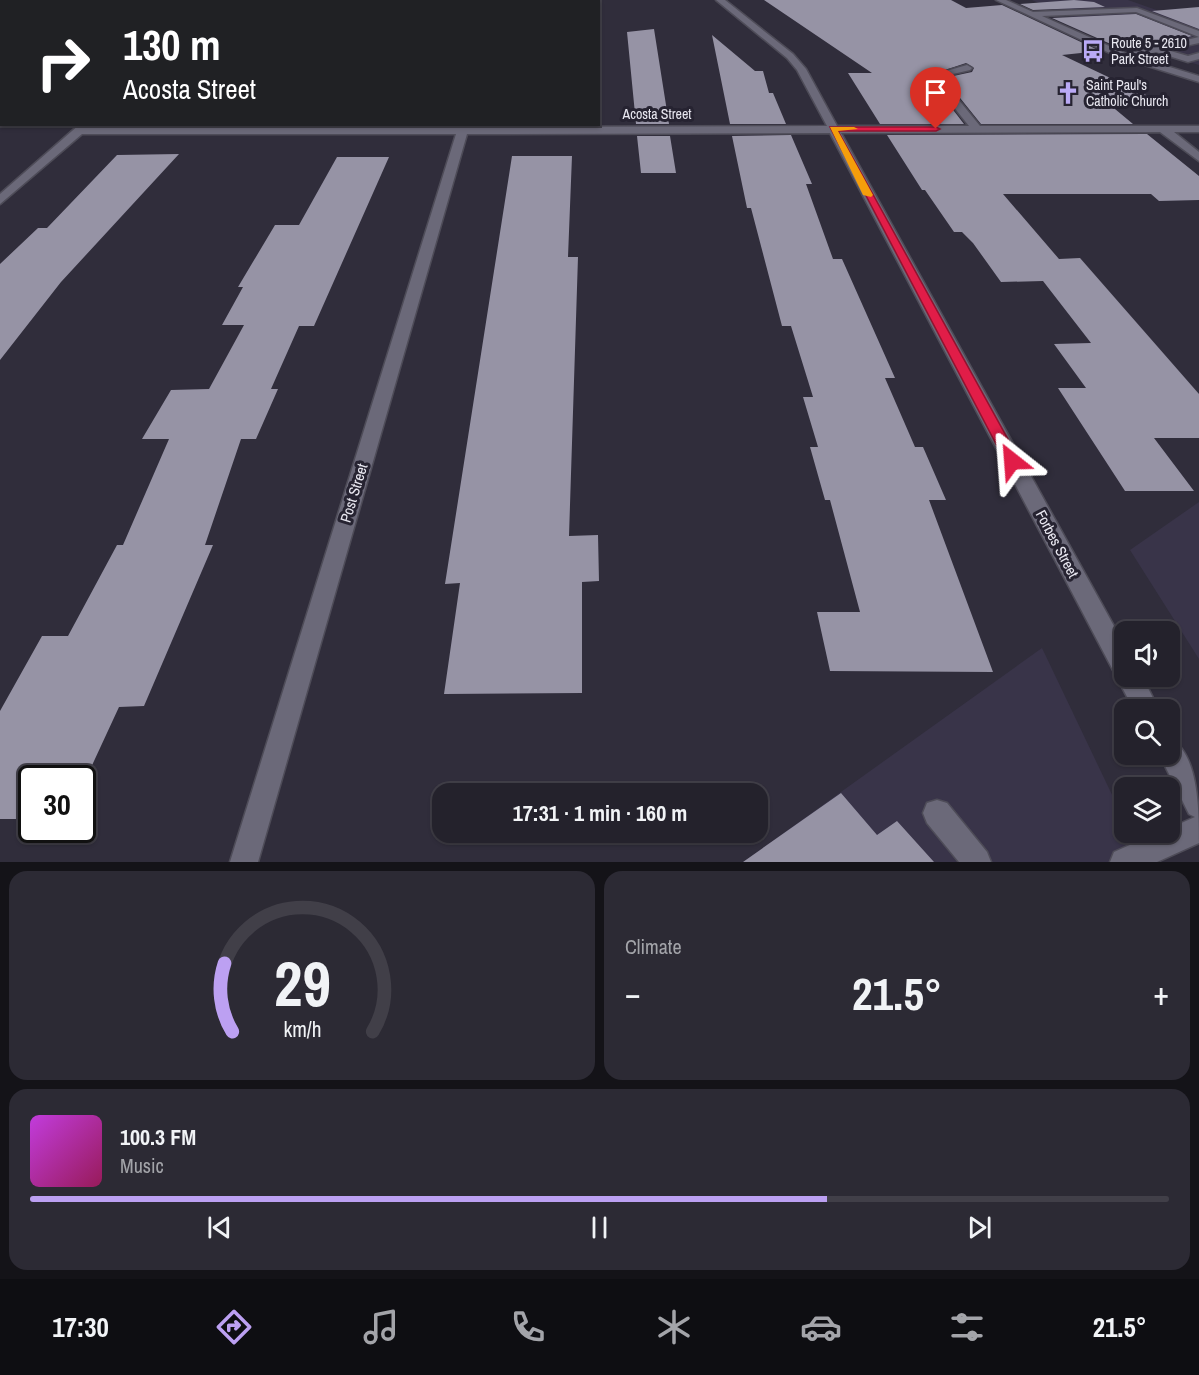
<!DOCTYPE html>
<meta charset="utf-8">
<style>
:root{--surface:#24222c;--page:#2c2a34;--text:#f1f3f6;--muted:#a3a4a9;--line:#413f48;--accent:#bca0f2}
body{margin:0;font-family:"Archivo Narrow",sans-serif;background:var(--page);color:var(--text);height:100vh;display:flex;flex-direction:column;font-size:22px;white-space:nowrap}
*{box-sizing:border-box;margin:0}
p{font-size:20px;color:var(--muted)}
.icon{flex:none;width:33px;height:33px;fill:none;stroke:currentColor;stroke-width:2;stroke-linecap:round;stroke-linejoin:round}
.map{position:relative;height:862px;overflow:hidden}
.panel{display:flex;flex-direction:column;gap:9px;padding:9px;background:#141318;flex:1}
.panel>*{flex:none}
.banner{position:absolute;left:0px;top:0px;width:600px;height:126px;box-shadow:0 2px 4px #0004,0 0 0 2px var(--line);background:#202124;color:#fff;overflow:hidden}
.tools{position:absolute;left:1114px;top:621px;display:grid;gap:12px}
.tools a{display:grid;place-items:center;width:66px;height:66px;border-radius:12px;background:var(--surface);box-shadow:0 2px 4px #0004,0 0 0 2px var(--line);font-size:30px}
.speed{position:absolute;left:18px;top:765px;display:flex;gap:12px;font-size:30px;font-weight:700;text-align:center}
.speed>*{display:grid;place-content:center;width:78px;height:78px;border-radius:50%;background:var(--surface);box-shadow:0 2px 4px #0004,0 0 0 2px var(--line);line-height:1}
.speed .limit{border:3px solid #111;border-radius:9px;background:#fff;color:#111}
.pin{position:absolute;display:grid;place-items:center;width:51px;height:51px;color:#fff;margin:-62px -26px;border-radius:50% 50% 50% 0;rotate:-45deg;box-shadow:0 0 6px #0007}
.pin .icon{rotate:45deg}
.me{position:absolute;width:66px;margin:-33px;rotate:332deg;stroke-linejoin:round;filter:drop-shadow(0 0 4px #0008)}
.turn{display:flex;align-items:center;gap:21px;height:126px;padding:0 24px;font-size:27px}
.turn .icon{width:78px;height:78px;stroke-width:2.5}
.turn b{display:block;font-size:42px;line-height:51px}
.big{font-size:45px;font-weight:700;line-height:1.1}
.panel .tile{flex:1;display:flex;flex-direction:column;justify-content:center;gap:9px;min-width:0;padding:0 21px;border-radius:18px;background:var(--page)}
.panel .dial{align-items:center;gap:0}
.dial svg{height:156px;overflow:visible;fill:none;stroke:var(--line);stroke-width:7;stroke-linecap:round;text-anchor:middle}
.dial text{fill:var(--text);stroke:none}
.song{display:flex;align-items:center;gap:18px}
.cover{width:72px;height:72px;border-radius:9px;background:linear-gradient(135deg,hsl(290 70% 55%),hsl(330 70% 35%))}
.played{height:6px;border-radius:3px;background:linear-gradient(90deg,var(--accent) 70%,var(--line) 70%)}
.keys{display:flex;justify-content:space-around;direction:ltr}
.heat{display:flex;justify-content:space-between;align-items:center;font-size:33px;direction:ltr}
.panel .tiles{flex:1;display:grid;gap:9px;grid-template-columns:1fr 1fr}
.tile:last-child{grid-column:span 2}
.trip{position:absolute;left:432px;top:783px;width:336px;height:60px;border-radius:18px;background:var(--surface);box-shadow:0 2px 4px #0004,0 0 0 2px var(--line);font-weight:700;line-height:60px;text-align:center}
.tabs{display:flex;height:96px;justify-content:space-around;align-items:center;background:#0e0e12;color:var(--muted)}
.tabs .icon{width:42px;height:42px}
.tabs .active{color:var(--accent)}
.tabs b{font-size:27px;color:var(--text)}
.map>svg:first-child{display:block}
.built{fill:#393449}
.building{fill:#9693a5}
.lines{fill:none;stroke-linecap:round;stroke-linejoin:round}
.minor-casing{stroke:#4e4c58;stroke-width:3}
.minor{fill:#6b6979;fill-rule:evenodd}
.route{fill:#e11d48;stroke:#92132f;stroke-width:1.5}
.slow{fill:#f59e0b}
.labels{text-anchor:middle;stroke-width:6;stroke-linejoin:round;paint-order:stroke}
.far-poi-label{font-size:14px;fill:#e8e7f0;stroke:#262331;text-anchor:start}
.far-street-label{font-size:14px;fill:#e8e7f0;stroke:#262331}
.street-label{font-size:15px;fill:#e8e7f0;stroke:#262331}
</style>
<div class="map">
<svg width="1199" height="862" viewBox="0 0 1199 862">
<rect width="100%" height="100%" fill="#302d3b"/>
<!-- built -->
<path class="built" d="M1032,0H1128L1199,25V65L1137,46Z
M1199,502V659L1130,550Z
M1042,648L1125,822V832L1130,833L1144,862H743Z"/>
<!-- building -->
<path class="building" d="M764,0H951L966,8L1002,5L1100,51L1062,55L1165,104H1109L1133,124H981L944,78L972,72L974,68L966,63L927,76L964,124H880L848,73H872Z
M1074,0L1094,2L1105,7L1033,10L1020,4Z
M1199,7V29L1152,11Z
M1136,14L1192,36L1148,47L1122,49L1052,18Z
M654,29L669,124H636L627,32Z
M712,35L755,71H763L769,93H773L786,124H730Z
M1147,134L1199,176V200L1159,201L1151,194H1003L1059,259L1080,258L1199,394V438H1154L1194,491H1125L1058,388H1086L1054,344L1091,343L1043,281L1001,282L973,243L962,232H954L925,190H922L887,135Z
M791,135L812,184H806L833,259H842L895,378H885L915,447H923L946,500H929L993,672L830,671L817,612H860L830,500H825L810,447H818L803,397H813L791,326H782L751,208H747L732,136Z
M637,136H670L676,173H641Z
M179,154L61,282L0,360V264L38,228H47L117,155Z
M512,156H572L568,257H578L569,536L598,535L599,581L582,582V693L444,694L460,583L445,584Z
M337,157H389L314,326H299L271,389H278L256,439H241L205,545H213L144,706L119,707L82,787V778H32V819H0V711L42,636H68L117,545H123L169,439H142L171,390L209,389L244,325H222L243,287H238L275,225H299Z
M841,793L877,835L897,821L934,862H743Z"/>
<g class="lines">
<!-- minor casing -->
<g class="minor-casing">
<path id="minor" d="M17,0H26L15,2Z
M172,0H180V2H172Z
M441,0H449V2H441Z
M716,0H725L793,54L806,69L837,126H969L929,76L967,65L972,68L970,70L940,77L980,126H1199V132H1174L1199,152V161L1160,132L841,133L1125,646V676H1142L1159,710H1134L830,133L467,134L258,862H230L456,134H82L0,204V194L80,124H92L89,128L458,127L459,124H469L468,127L827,126L797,70L787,58Z
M996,0H1006L1033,12L1137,8L1199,31V37L1136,12L1042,16L1127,54L1199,37V43L1167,50L1188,56L1199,53V59L1188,62L1156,52L1137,57L1199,76V82L1116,56Z
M0,9H2L0,14Z
M1170,739C1199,753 1199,813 1199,843L1157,862H1110L1114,852L1159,832H1170V828L1195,817L1189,814L1159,754H1170Z
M937,800L947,803L987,852L991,862H959L927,823L923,813L927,803Z"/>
</g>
<!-- minor -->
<use href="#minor" class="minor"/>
</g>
<!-- route -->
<path class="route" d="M830,127H936L940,129L936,131H838L1020,461L1018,464H1007L1005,461Z"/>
<!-- slow -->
<path class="slow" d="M830,127H854L858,129L838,131L873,195L871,197L863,195Z"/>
<!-- icons -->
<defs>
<g id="bus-bare" transform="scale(1.8)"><path d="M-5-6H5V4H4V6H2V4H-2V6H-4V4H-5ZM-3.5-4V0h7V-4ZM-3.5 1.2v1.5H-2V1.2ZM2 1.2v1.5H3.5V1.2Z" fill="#baaaf6" stroke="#262331" stroke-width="2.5" paint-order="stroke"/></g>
<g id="church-bare" transform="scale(1.8)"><path d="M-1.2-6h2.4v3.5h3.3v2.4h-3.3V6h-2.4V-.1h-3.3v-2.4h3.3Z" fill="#baaaf6" stroke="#262331" stroke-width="2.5" paint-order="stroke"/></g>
</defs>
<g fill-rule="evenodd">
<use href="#bus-bare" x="1093" y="51"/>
<use href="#church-bare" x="1068" y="93"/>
</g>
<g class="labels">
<!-- far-poi labels -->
<g class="far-poi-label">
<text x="1111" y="48">Route 5 - 2610<tspan x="1111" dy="16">Park Street</tspan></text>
<text x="1086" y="90">Saint Paul's<tspan x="1086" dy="16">Catholic Church</tspan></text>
</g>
<!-- far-street labels -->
<g class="far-street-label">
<text x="657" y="119">Acosta Street</text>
</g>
<!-- street labels -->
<g class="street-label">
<text transform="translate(354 493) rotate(-73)" y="5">Post Street</text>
<text transform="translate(1057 544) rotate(62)" y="5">Forbes Street</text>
</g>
</g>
</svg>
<div class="tools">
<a><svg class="icon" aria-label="sound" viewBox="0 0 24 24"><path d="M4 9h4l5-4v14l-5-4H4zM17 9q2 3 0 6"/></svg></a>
<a><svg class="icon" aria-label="search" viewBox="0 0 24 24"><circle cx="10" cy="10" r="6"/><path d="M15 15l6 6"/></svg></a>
<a><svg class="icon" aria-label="layers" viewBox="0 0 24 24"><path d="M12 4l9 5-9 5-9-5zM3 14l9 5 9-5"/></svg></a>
</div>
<div class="speed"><div class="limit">30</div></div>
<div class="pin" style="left:936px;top:129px;background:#d93025"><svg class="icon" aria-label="arrive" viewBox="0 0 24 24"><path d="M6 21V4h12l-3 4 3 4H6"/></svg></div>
<svg class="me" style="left:1012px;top:461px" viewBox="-20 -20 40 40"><path d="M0-17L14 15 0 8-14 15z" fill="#e11d48" stroke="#fff" stroke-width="4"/></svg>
<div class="trip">17:31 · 1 min · 160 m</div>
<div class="banner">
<div class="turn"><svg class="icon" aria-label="right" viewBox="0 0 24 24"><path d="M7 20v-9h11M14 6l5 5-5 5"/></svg><div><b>130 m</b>Acosta Street</div></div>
</div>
</div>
<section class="panel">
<div class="tiles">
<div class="tile dial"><svg viewBox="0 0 100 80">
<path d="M14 69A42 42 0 1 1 86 69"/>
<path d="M14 69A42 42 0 0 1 10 34" stroke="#bca0f2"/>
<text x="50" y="56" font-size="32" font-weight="700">29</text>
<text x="50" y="72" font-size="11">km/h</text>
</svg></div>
<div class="tile"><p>Climate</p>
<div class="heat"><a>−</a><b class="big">21.5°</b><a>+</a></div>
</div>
<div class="tile">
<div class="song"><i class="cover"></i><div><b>100.3 FM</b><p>Music</p></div></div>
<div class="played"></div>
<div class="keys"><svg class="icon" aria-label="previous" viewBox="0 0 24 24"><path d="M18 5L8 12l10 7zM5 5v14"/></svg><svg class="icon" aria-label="pause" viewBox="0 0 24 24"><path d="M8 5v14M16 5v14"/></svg><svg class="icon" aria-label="next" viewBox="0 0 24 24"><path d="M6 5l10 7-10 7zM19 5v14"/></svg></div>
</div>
</div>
</section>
<nav class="tabs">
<b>17:30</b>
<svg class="icon active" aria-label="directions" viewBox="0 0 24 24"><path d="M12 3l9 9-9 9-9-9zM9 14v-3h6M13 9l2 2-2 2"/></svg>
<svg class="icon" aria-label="music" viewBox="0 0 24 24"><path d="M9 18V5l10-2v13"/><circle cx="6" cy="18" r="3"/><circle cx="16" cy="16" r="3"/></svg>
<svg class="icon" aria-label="phone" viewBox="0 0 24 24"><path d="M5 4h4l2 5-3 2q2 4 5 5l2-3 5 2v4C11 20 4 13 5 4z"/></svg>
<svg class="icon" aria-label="climate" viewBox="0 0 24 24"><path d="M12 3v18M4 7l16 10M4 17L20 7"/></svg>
<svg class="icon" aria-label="car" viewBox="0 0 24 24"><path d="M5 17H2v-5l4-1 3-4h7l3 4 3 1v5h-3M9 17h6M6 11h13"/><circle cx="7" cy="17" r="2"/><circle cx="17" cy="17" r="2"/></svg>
<svg class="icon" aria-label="filters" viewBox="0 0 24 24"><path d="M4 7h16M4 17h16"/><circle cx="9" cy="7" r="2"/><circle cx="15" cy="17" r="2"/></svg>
<b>21.5°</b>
</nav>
